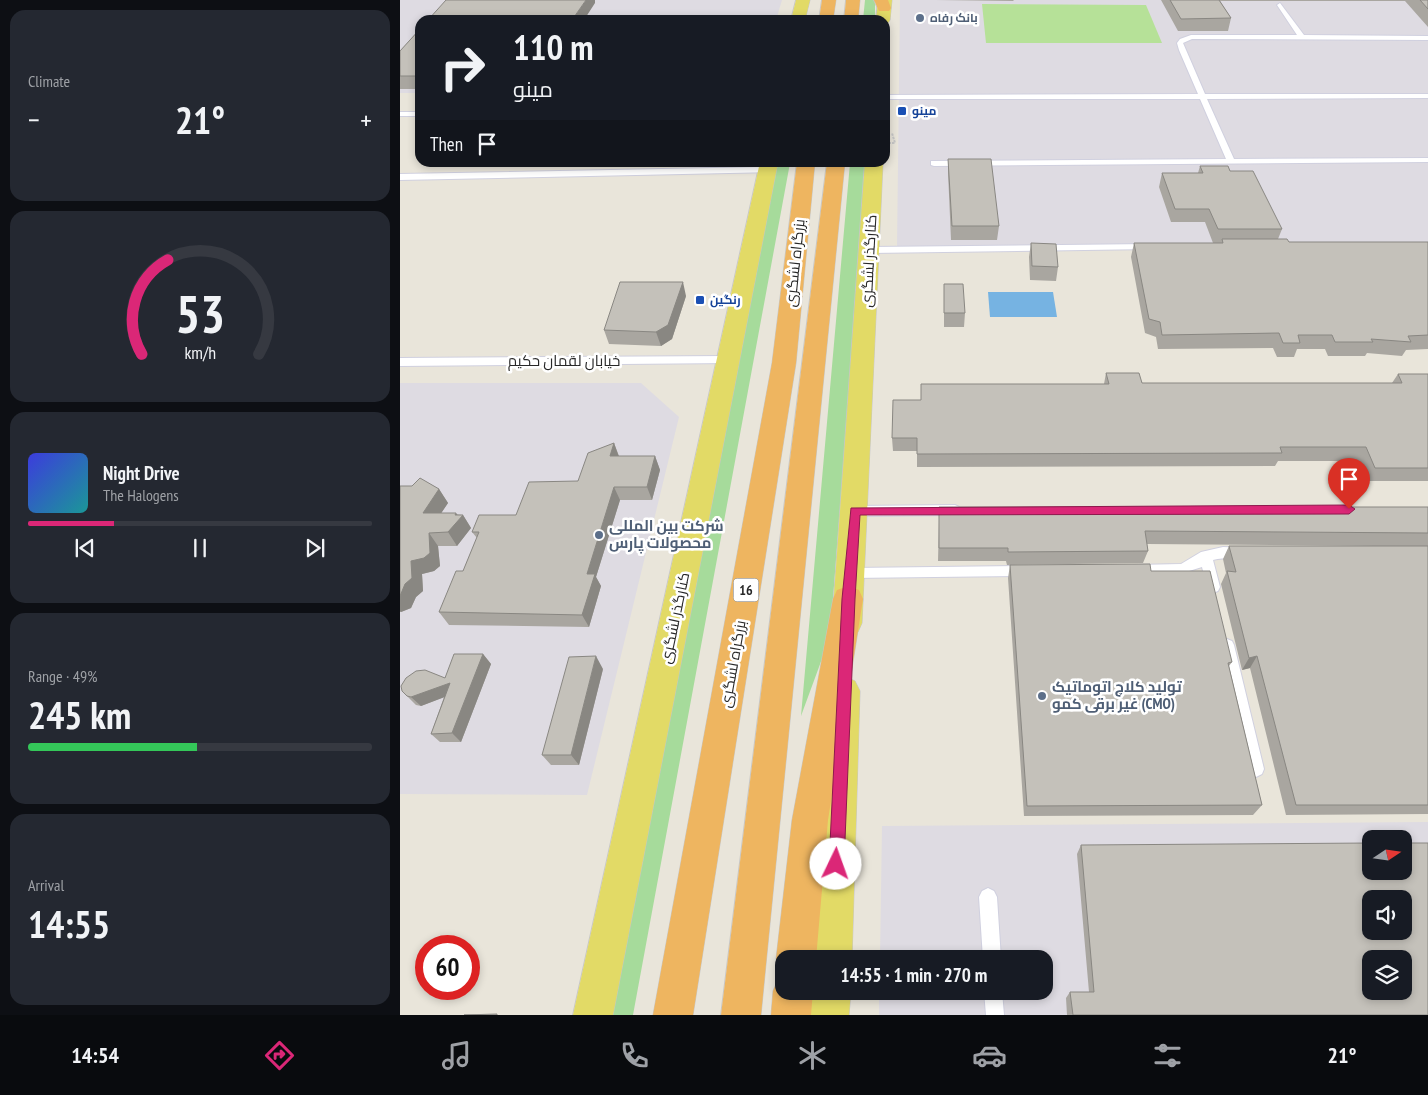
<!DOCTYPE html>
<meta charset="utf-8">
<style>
:root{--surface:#171b24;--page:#242831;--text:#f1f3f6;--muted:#9ea1a6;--line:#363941;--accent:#db2777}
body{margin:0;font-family:"PT Sans Narrow",Cairo,sans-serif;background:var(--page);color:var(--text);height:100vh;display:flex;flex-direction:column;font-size:19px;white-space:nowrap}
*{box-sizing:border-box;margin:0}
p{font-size:16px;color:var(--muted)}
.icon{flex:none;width:28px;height:28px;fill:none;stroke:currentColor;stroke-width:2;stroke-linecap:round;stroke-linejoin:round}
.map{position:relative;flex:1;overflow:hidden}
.details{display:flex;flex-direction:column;gap:10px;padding:10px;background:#0d0f14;width:400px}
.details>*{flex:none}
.guide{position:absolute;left:15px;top:15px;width:475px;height:152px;border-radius:15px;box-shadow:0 2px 8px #0003;background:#171b24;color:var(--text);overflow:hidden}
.needle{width:32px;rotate:77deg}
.fabs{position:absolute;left:962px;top:830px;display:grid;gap:10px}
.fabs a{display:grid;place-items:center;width:50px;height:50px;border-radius:10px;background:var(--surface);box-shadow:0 2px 8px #0003;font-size:25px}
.speed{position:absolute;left:15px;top:935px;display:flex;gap:10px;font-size:25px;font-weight:700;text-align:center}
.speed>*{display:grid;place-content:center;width:65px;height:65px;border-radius:50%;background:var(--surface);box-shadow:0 2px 8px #0003;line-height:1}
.speed .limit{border:8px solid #d22;background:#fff;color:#111}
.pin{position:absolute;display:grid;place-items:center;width:42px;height:42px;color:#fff;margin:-51px -21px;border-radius:50% 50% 50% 0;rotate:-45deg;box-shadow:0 0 5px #0007}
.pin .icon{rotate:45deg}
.me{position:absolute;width:55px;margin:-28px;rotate:3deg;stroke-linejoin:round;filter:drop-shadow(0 0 4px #0008)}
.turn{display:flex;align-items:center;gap:18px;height:105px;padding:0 15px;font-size:22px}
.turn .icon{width:65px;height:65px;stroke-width:2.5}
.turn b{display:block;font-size:35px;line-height:42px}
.then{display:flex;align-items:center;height:48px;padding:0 15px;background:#0003;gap:10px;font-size:19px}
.big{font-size:38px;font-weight:800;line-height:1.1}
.details .widget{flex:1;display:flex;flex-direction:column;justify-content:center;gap:8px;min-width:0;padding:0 18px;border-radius:15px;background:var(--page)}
.details .dial{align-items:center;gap:0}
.dial svg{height:130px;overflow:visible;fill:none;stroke:var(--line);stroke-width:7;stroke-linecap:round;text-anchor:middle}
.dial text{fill:var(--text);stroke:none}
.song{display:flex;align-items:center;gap:15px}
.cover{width:60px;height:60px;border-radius:8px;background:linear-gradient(135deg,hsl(240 70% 55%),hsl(180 70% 35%))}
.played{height:5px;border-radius:2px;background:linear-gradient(90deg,var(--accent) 25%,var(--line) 25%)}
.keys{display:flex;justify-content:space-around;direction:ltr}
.heat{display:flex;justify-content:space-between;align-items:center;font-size:28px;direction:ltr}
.charge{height:8px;border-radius:4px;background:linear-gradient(90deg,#34c759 49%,var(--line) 0)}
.trip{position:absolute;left:375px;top:950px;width:278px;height:50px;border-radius:15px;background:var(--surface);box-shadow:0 2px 8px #0003;font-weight:800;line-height:50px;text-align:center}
.tabs{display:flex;height:80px;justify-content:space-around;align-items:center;background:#090b0e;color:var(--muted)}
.tabs .icon{width:35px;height:35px}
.tabs .active{color:var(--accent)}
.tabs b{font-size:22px;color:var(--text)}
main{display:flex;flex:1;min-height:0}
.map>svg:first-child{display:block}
.industrial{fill:#dedbe2;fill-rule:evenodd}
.green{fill:#a6db9b}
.pitch{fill:#b6e198}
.water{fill:#76b3e2}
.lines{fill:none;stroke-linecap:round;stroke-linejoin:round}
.lane-casing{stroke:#d0d0df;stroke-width:2}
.primary-casing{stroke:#c7c7c7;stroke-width:1}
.highway-casing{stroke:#c7c7c7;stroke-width:1}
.path{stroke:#c7c7c7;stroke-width:2;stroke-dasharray:2.5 1;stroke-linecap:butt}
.lane{fill:#fff;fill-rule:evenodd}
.primary{fill:#e2da66;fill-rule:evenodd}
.highway{fill:#eeb560;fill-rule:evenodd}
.wall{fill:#a9a6a0}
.shaded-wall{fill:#898782}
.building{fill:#c4c1ba;stroke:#898782;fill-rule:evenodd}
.route{fill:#db2777;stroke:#8e194d}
.service-dot{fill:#5c6f8a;stroke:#fff;stroke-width:2}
.transit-dot{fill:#1a4fb4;stroke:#fff;stroke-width:2}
.labels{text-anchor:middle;stroke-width:5;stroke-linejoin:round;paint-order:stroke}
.far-service-label{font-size:12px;font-weight:bold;fill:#4e5e75;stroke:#fff;text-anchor:start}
.far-transit-label{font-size:12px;font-weight:bold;fill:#164399;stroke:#fff;text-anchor:start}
.shield{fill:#fff;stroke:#686868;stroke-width:1}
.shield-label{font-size:14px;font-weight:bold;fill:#282828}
.street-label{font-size:15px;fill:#282828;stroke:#fff}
.service-label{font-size:15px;font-weight:bold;fill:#4e5e75;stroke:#fff;text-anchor:start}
</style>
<main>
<section class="details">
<div class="widget"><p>Climate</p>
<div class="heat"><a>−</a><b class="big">21°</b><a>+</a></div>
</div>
<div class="widget dial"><svg viewBox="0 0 100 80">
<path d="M14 69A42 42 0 1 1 86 69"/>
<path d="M14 69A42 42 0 0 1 30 11" stroke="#db2777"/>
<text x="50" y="56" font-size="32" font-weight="700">53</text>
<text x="50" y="72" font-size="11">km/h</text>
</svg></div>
<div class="widget">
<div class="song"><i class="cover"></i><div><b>Night Drive</b><p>The Halogens</p></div></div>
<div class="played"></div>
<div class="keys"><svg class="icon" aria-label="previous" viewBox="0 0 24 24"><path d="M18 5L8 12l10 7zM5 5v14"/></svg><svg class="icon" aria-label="pause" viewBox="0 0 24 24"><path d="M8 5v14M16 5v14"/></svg><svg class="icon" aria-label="next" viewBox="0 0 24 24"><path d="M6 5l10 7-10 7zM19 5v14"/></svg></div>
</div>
<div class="widget"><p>Range · 49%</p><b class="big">245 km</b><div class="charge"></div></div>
<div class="widget"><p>Arrival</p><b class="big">14:55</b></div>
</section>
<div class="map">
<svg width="1028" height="1015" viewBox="0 0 1028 1015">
<rect width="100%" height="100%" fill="#e9e5da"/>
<!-- industrial -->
<path class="industrial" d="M0,0H382L376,20H20V93H0Z
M500,0H1028V253L497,247Z
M0,383H241L279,417L187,795L0,794Z
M1028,822V1015H479V991H644V959H480L482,826ZM971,839H1004V871H971ZM971,899H1004V931H971ZM971,959H1004V991H971Z"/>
<!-- green -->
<path class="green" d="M465,0H475V20H463Z
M373,163H390L233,1015H202Z
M450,163H467L430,637L401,716Z"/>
<!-- pitch -->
<path class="pitch" d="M582,4L746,5L762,43H586Z"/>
<!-- water -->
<path class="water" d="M588,292H653L657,317H590Z"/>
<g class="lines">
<!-- lane casing -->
<g class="lane-casing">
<path id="lane" d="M880,3L904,35L1028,36V40L792,39L783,43L805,94H1028V98L807,99L834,159L1028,158V162L534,166L531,165V161L826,159L800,99H485V95L798,94L779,50L777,43L780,39L791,35H897L877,5Z
M0,112H20V116H0Z
M368,167L371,168V172L0,180V174Z
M750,244L753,245V249L470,253L465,250L470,247Z
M329,356L333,357L334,360L333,363L0,366V358Z
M555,505L559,507L561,510L559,513L555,515L455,516L451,514L449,511L451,508L455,506Z
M823,547L848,548L850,552L848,556C837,559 825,557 813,560L820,587L818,591L813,593L808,591L802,567L773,576L735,575L730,574L728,570L730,566L735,565L781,564L801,552Z
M625,566L630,567L632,571L630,575L625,576L451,578L446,577L444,573L446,569L451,568Z
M827,639L832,641L834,645L864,769L862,774L856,777L850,774L848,769L820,645L822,641Z
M588,888L594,891L597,897L601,959H583L579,897L582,891Z
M584,991H602L604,1015H586Z"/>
</g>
<!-- primary casing -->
<g class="primary-casing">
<path id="primary" d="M396,0H410L405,20H391Z
M478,0H492L490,20L488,23L485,24V20H476Z
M360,162H378L213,1015H173Z
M465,162H483L462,623L458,632L447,636L436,632L432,623Z
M444,676L455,681L460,691L452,959H412L428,691L433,681Z
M411,991H451L449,1015H409Z"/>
</g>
<!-- highway casing -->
<g class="highway-casing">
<path id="highway" d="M422,0H436L433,20H419Z
M446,0H460L458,20H444Z
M474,0H488L491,8L489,11H479Z
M397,162H415L396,363L293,1015H253L372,363Z
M427,162H445L361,1015H321Z
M448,586L459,590L463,599L428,820L416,959H384V974L376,959L392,820L433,599L437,590Z
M384,975V991H413L411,1015H371L373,991L379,977Z"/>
</g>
<!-- path -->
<path class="path" d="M485,143H495L492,133"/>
<!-- lane -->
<use href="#lane" class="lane"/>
<!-- primary -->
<use href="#primary" class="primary"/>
<!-- highway -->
<use href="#highway" class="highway"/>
</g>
<!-- wall -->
<path class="wall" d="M536,0H614L613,1Z
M761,0H1028V27L1005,1H820L831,18L828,31H778Z
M20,29V89H0V51Z
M548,159L599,226L597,240H551L548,172Z
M800,166L830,171L882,229L878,239L889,242H1028V349L1006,350L1002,356L967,353L965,356H928L925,349H897L894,357H877L873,348L758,349L756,337L745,333L731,257L734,243H813L805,222H771L759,187L762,173H798Z
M631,243L658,267L656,281L630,280L629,257Z
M544,284L565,313L564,327H544Z
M286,296L272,339L261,346L209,344L204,330Z
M706,373L742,383H992L998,374H1028V481H967L957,461H878L875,466L517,467V451H493L492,438L521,400L704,384Z
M214,443L219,456H255L260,470L252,500H220L196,577L201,586L189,627L49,625L39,612L63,571L77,538L72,532L116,515L178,481Z
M0,486L39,489L48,503L41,513L63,515L71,528L57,546H38L40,566L34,571L22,574L23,591L16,597L11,608L1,612H0Z
M1028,507V814L886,815L850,668L842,670L821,584L826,573L823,559L829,546H975L747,544L748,551L743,563L607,565L606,561H538L539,520Z
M610,565L751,571L832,662L829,666L862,805L853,815L624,816L608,578Z
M83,654L91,664L61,742H40L31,734L44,697L21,706L16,705L7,696L45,678Z
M203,669L179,765H151L142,755Z
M681,845L1028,1015H667L666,998L670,992H689L677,854Z"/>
<!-- shaded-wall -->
<path class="shaded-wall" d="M186,0H195V3L184,20H172Z
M283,282L286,296L272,339L261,346L256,332Z
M214,443L219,457L210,456Z
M255,456L260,470L252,500L247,487Z
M214,487L220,500L196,577L201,586L189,627L182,615L187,574Z
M39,489L48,503L32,527L23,513Z
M56,513L60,518L63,515L71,528L57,546L48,532Z
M29,533L38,546L40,566L34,571L22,574L23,591L16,597L11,608L1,612L0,611V596L11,561Z
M83,654L91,664L61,742L52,733Z
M196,656L203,669L179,765L171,755Z
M857,656L850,668L842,670L849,658Z
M50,683L58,692L21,706L11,697Z"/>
<!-- building -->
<path class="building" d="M46,0H186L172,20H28Z
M770,0H819L831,18L781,19Z
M1020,0H1028V9Z
M20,29V76H0V51Z
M548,159H591L599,226H552Z
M800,166H828L830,171H853L882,229H818L809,209H775L762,173H803Z
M822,239H887L889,242H1028V335L1008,336L1011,342L971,339L973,342H935L932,335H898L900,343H883L879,333L762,335L760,322L749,319L734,243H823Z
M631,243L656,244L658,267L632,266Z
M220,282H283L268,325L256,332L204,330Z
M544,284H563L565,313H544Z
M706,373H739L742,383H1002L998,374H1028V468H975L966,447H880L882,453L517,454V438H492L493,400H521V384H709Z
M214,443L210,456H255L247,487H214L187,574H195L182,615L39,612L56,571H63L79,532H72L79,515H116L129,482L178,481L188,453Z
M20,478L39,489L23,513H56L55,515H63L48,532L29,533L30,553L24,558L11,561L12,578L5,584L0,596V486H12Z
M539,507H1028V533L745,531L748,551L608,552V548H539Z
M829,546H1028V805H896L857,656L849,658L827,571L836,572Z
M750,564L751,571H810L832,662L828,663L862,805L627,806L610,565Z
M54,654H83L52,733L31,734L50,683L11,697L7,696L2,691L1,686L6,678L16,671L25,670L45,678Z
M196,656L171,755H142L169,657Z
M971,843V871H1004V843H1028V1015H673L670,992H694L681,845ZM971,899H1004V931H971ZM971,959H1004V991H971Z
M97,1014V1015H64Z"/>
<!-- route -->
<path class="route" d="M949,505L955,509L949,514L460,515L455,599L444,864L442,869L436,872L431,869L429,864L442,599L451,508Z"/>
<!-- markers -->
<g class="service-dot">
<circle cx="520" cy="18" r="5"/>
<circle cx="199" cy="535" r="5"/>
<circle cx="642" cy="696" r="5"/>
</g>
<g class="transit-dot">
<rect x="497" y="106" width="10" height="10" rx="2.5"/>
<rect x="295" y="295" width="10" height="10" rx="2.5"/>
</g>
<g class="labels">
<!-- far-service labels -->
<g class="far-service-label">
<text x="530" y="22">بانک رفاه</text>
</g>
<!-- far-transit labels -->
<g class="far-transit-label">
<text x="512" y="115">مینو</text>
<text x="310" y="304">رنگین</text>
</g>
<!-- shield labels -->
<rect class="shield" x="333.5" y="578.5" width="25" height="23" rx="4"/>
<g class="shield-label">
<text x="346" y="595">16</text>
</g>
<!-- street labels -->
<g class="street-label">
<text transform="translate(469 261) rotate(-87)" y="5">کنارگذر لشگری</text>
<text transform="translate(395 263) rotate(-84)" y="5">بزرگراه لشگری</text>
<text x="164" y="366">خیابان لقمان حکیم</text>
<text transform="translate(275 618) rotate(-78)" y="5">کنارگذر لشگری</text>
<text transform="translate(333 664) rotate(-80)" y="5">بزرگراه لشگری</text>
</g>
<!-- service labels -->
<g class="service-label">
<text x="209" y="531">شرکت بین المللی<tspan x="209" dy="17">محصولات پارس</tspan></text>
<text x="652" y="692">تولید کلاچ اتوماتیک<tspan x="652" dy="17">غیر برقی کمو (CMO)</tspan></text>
</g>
</g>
</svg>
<div class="fabs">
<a><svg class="needle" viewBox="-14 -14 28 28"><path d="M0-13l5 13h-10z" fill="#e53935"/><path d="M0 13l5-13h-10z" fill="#9ea1a6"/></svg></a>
<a><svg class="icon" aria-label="sound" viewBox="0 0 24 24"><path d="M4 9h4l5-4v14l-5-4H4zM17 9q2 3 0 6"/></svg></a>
<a><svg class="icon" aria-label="layers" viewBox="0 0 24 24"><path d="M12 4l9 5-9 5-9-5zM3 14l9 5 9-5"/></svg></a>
</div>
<div class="speed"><div class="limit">60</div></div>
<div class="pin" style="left:949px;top:509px;background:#d93025"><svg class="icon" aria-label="arrive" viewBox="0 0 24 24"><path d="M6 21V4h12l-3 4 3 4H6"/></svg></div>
<svg class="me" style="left:436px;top:864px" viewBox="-20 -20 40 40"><circle r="19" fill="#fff"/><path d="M0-13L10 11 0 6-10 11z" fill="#db2777"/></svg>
<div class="trip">14:55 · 1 min · 270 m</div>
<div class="guide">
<div class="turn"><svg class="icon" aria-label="right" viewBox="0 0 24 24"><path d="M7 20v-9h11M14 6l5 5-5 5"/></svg><div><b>110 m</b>مینو</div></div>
<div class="then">Then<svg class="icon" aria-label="arrive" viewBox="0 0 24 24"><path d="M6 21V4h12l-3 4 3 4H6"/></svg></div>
</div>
</div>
</main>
<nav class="tabs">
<b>14:54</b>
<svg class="icon active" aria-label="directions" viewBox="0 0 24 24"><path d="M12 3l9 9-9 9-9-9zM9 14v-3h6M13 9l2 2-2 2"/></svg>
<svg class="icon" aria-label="music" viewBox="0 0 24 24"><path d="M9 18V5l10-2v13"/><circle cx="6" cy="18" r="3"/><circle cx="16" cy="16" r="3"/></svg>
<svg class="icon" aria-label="phone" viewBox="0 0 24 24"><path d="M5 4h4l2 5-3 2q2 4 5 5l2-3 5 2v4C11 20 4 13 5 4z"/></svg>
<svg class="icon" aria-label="climate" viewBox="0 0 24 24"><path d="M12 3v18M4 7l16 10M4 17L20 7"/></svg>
<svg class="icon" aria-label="car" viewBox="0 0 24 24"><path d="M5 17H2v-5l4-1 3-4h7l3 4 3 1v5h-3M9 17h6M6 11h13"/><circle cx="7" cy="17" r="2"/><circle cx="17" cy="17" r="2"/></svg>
<svg class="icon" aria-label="filters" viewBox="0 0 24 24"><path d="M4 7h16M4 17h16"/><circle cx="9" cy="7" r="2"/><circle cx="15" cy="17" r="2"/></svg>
<b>21°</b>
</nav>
